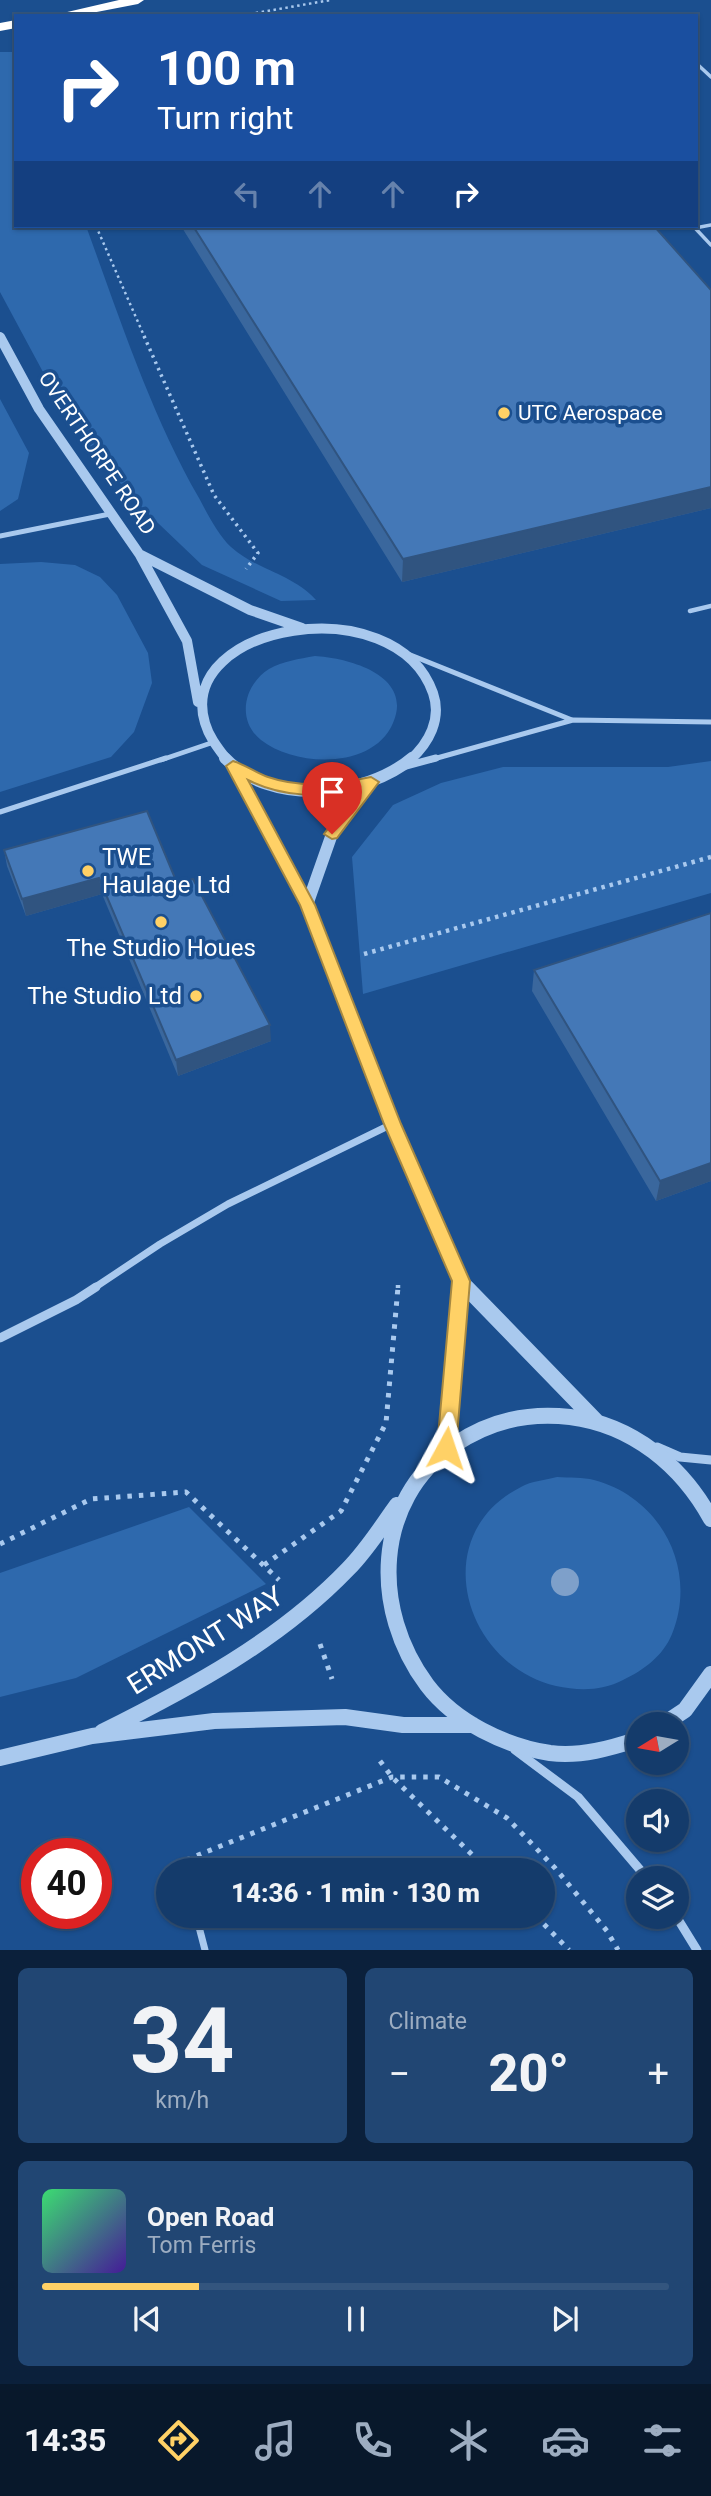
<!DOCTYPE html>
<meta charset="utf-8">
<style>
:root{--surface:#143b6b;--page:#214673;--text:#f1f3f6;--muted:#9dadc1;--line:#33557e;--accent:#ffd166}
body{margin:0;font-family:Roboto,sans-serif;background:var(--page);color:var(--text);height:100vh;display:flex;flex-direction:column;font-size:26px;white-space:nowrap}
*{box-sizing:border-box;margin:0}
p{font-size:23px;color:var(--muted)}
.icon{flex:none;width:38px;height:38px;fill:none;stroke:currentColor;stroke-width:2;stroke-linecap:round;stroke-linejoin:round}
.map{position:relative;height:1950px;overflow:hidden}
.drawer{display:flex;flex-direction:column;gap:18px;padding:18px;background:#0b203b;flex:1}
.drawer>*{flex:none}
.banner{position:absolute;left:14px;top:14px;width:684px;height:214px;border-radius:0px;box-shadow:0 2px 5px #0004,0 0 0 2px var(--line);background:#1a4fa0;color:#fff;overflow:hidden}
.needle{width:46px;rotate:259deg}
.buttons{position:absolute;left:626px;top:1712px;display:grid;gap:14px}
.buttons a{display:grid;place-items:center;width:63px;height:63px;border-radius:50%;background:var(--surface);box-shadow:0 2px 5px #0004,0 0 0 2px var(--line);font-size:35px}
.speed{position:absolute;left:21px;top:1838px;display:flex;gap:14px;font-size:35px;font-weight:700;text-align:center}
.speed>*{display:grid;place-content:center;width:91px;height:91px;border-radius:50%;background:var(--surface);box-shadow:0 2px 5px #0004,0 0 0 2px var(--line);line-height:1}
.speed .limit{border:10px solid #d22;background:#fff;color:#111}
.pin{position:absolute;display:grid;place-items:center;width:60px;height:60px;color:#fff;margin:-72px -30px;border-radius:50% 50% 50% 0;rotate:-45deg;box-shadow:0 0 7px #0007}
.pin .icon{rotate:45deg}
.me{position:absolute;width:77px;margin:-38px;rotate:5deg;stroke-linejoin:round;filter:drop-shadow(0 0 5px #0008)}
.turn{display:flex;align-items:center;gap:24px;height:147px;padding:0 28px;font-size:32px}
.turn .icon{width:91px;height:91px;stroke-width:2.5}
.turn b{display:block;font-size:49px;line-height:60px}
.lanes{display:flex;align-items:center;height:66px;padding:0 28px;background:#0003;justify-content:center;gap:35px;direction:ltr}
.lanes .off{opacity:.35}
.big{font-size:52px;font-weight:800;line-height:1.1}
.drawer .card{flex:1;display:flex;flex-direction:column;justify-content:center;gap:10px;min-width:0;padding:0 24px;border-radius:10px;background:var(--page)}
.drawer .dial{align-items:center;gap:0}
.dial b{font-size:91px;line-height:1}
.song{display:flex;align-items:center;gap:21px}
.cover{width:84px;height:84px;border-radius:10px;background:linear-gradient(135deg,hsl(140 70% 55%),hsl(260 70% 35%))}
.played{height:7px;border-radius:4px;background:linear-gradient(90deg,var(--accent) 25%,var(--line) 25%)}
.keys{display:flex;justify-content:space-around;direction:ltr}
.heat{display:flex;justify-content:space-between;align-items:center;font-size:38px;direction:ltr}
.drawer .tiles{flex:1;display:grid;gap:18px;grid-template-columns:1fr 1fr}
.card:last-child{grid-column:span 2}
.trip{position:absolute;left:156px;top:1858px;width:399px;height:70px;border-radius:35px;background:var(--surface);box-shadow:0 2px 5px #0004,0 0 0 2px var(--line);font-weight:800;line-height:70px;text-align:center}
.tabs{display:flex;height:112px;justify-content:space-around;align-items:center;background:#08182b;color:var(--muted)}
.tabs .icon{width:49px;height:49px}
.tabs .active{color:var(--accent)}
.tabs b{font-size:32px;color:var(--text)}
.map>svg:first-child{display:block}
.green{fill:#2e69ad}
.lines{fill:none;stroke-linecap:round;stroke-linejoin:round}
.path-far3{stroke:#a9c9ee;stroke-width:2.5;stroke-dasharray:2.5 3.5;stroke-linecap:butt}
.path-far2{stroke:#a9c9ee;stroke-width:3.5;stroke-dasharray:2.5 4.5;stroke-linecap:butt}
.path-far1{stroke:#a9c9ee;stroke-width:4.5;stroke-dasharray:3.5 5;stroke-linecap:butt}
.path{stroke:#a9c9ee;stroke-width:5;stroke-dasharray:4.5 7;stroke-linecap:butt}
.service-far3{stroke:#a9c9ee;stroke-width:3.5}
.service-far2{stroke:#a9c9ee;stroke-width:4.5}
.service-far1{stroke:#a9c9ee;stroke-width:5}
.service{stroke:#a9c9ee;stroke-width:7}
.minor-far2{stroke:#a9c9ee;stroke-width:5}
.minor-far1{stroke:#a9c9ee;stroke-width:7}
.minor{stroke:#a9c9ee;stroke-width:9}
.tertiary-far2{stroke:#a9c9ee;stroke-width:10}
.tertiary-far1{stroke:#a9c9ee;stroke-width:12}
.tertiary{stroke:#a9c9ee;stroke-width:16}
.motorway{fill:#fff;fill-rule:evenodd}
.tree{fill:#7ea0ca}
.wall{fill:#3a679d}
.shaded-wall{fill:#305480}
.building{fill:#4478b7;stroke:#305480;stroke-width:2}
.route{fill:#ffd166;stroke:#a68842;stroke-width:2}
.poi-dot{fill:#ffd166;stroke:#1b4f8f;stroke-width:2.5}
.labels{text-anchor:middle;stroke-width:7;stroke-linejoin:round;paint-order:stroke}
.far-poi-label{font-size:21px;fill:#fff;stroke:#1b4f8f;text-anchor:start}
.far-street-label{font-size:21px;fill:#fff;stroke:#1b4f8f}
.poi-label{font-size:24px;fill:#fff;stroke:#1b4f8f;text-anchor:start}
.near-street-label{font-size:28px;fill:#fff;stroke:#1b4f8f}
</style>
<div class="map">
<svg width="711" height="1950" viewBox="0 0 711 1950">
<rect width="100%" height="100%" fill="#1b4f8f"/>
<!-- green -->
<path class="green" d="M0,52H16V226H86C119,316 151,415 199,498C207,513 218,535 231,547C258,571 291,573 316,600L281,601L202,565L137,503L88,445L43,372L0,292Z
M0,399L29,453L18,499L0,511Z
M41,562L75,565L100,577L117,595L148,653L152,683L134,732L111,757L0,792V564Z
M315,656C348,658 414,675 393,723C373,770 295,767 261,740C236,720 244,685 269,669C283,661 299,659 315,656Z
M711,761V893L363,994L352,857L393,805L441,783L503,767H668Z
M557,1477C569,1478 583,1477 594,1480C662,1498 698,1570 672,1634C663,1656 644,1670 623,1680C602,1691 579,1691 556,1686C462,1664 427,1534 521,1487C531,1481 546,1480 557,1477Z
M189,1507L266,1584L76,1678L0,1697V1573Z"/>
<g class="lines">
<!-- path-far3 -->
<path class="path-far3" d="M238,16L331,0
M96,226L145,338"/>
<!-- path-far2 -->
<path class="path-far2" d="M144,336L214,495L258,553L246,569"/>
<!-- path-far1 -->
<path class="path-far1" d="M364,954L711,857
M398,1288V1285"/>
<!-- path -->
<path class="path" d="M0,1544L91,1499L186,1492L279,1580
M264,1565L341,1511L386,1423L398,1287
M320,1644L332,1679
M380,1761L392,1777L489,1871
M188,1871L186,1860L392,1777H439L507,1818L555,1868L607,1931L618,1950
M536,1916L569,1950"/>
<!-- service-far3 -->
<path class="service-far3" d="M696,63L711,77
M711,225L695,228L711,245"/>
<!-- service-far2 -->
<path class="service-far2" d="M690,611L711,606
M161,760L211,743"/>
<!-- service-far1 -->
<path class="service-far1" d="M0,812L166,758"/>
<!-- service -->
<path class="service" d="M198,1923L205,1950"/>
<!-- minor-far2 -->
<path class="minor-far2" d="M0,536L110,514
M408,654L572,720
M430,760L573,720L711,722"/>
<!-- minor-far1 -->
<path class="minor-far1" d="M406,766L436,758
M94,1288L160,1244L228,1204L392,1124"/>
<!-- minor -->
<path class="minor" d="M0,1338L76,1300L96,1287
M657,1447L680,1457L711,1460
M515,1750L578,1797L647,1878
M676,1916L697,1950"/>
<!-- tertiary-far2 -->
<path class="tertiary-far2" d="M0,337L39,409L140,555L187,641L198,702
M141,555L250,610L302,628
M227,760C218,748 209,737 205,723C175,624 395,586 433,693C442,719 429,743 410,760"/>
<!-- tertiary-far1 -->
<path class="tertiary-far1" d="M225,758C270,806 365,798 412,758
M233,766L307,905L392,1124L461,1281L468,1288
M307,905L332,834L371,782
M460,1288L461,1281"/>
<!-- tertiary -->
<path class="tertiary" d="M466,1287L597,1422
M446,1448L461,1287
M664,1724L685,1710L711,1674
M102,1732C190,1688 279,1641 348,1569C367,1550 381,1527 397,1505
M639,1739C611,1748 581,1757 550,1753C505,1746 455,1722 427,1685C371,1610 373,1501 454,1445C489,1421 528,1412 570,1417C633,1425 682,1466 711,1519
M0,1758L92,1736L214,1721L345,1717L403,1725H473"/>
<!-- motorway -->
<path class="motorway" d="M119,0H144L138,4L76,16H50Z
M16,20V28L0,31V23Z"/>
</g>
<!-- trees -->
<circle class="tree" cx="565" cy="1582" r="14"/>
<!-- wall -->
<path class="wall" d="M181,226H654L711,290V508L402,582Z
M4,850L177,883L271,1041L178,1076L102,894L26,916L7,866Z
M711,913V1181L656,1201L532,991L534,970Z"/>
<!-- shaded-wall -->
<path class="shaded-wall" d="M711,487V508L402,582L403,559Z
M99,878L102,894L26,916L22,899Z
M270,1025L271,1041L178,1076L176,1060Z
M711,1163V1181L656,1201L660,1181Z"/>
<!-- building -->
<path class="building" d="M193,226H654L711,290V487L403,559Z
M147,811L177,883L193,879L270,1025L176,1060L99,878L22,899L4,850Z
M711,913V1163L660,1181L534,970Z"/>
<!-- route -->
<path class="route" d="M233,761C246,765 256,773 268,777C303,789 337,784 371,777L379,782L337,838L332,839L324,834L357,790C321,798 281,797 248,780L315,905L401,1124L470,1281L456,1448L453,1455L446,1457L439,1455L437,1448L452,1281L384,1124L300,905L226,766Z"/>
<!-- markers -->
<g class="poi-dot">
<circle cx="504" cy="413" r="7"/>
<circle cx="88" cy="871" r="7"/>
<circle cx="161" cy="922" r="7"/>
<circle cx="196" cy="996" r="7"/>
</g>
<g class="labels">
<!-- far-poi labels -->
<g class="far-poi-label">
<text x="518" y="420">UTC Aerospace</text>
</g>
<!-- far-street labels -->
<g class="far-street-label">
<text transform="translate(97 453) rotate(56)" y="7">OVERTHORPE ROAD</text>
</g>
<!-- poi labels -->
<g class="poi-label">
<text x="102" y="865">TWE<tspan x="102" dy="28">Haulage Ltd</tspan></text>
<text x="161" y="956" text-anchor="middle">The Studio Houes</text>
<text x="182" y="1004" text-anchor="end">The Studio Ltd</text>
</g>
<!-- near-street labels -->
<g class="near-street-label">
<text transform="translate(205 1640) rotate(-32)" y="10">ERMONT WAY</text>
</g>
</g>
</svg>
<div class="buttons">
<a><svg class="needle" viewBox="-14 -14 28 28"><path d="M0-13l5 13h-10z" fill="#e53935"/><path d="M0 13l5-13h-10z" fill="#9dadc1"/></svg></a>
<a><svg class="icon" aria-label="sound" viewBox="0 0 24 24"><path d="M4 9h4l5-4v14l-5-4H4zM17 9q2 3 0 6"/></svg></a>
<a><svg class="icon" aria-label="layers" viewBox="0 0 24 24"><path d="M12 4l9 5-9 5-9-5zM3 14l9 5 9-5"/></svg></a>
</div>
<div class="speed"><div class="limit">40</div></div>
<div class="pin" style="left:332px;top:834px;background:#d93025"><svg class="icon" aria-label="arrive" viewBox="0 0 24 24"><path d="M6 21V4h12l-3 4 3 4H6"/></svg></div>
<svg class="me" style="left:446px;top:1448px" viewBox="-20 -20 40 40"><path d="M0-17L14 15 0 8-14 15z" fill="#ffd166" stroke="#fff" stroke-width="4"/></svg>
<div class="trip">14:36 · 1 min · 130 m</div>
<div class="banner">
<div class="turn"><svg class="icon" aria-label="right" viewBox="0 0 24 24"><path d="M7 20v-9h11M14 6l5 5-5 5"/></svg><div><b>100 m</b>Turn right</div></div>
<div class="lanes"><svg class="icon off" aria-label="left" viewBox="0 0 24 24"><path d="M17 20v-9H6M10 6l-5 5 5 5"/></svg><svg class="icon off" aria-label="ahead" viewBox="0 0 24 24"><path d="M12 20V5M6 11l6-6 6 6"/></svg><svg class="icon off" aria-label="ahead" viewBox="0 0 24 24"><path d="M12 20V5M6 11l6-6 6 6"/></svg><svg class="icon" aria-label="right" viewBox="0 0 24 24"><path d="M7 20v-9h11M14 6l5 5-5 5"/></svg></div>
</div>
</div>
<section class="drawer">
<div class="tiles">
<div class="card dial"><b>34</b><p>km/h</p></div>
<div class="card"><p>Climate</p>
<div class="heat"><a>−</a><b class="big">20°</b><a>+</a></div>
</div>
<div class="card">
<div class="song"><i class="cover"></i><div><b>Open Road</b><p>Tom Ferris</p></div></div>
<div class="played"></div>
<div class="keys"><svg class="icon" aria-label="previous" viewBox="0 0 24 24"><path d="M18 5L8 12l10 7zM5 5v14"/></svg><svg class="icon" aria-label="pause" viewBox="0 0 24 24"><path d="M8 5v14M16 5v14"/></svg><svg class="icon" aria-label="next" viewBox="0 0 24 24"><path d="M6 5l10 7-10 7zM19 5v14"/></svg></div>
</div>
</div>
</section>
<nav class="tabs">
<b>14:35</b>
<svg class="icon active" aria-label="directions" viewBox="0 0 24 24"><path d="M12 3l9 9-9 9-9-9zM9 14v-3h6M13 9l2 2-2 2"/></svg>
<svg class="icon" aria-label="music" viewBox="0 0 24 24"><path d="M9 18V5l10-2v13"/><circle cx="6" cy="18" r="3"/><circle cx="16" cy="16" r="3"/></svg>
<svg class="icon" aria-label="phone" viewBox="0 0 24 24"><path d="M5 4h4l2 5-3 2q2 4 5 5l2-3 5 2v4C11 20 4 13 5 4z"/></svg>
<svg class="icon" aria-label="climate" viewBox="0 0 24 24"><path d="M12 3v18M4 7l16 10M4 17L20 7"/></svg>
<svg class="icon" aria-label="car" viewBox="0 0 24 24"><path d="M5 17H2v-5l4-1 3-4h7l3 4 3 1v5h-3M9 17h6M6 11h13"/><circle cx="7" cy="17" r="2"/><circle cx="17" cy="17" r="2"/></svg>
<svg class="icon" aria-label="filters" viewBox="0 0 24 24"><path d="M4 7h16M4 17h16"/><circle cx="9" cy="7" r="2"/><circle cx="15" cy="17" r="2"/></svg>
</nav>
